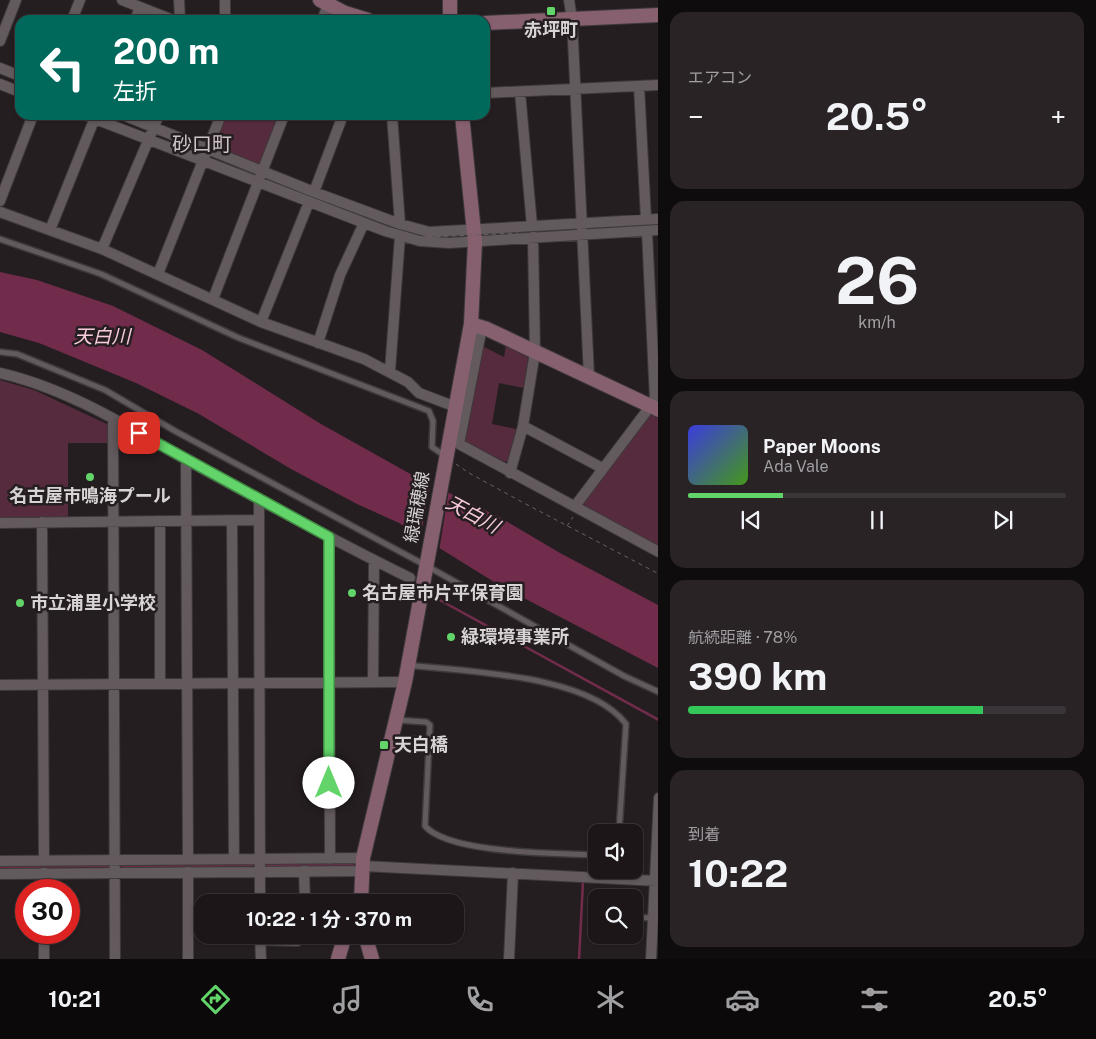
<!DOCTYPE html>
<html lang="ja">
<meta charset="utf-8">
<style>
:root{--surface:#1c1619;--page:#292326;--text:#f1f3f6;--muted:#a09fa2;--line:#3a3538;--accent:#62d469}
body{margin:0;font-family:"Public Sans","Noto Sans JP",sans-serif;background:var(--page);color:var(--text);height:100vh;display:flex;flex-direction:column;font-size:19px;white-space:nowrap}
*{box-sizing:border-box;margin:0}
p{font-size:16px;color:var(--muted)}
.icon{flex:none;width:28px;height:28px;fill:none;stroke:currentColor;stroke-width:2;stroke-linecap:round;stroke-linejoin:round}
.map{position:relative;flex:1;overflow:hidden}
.side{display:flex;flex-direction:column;gap:12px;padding:12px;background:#0f0c0e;width:438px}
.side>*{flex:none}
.guide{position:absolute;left:15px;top:15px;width:475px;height:105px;border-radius:15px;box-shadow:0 1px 4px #0004,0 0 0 1px var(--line);background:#00695c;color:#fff;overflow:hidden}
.buttons{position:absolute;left:588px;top:824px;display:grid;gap:10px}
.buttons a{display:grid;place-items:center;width:55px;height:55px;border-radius:10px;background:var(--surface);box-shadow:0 1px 4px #0004,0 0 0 1px var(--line);font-size:25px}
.speed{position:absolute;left:15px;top:879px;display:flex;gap:10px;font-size:25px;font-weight:700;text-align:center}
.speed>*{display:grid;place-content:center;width:65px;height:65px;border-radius:50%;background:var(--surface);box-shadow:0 1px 4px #0004,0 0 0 1px var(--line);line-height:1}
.speed .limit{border:8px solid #d22;background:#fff;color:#111}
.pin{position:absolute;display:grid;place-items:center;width:42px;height:42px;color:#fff;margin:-21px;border-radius:10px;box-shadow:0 2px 8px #0006}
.me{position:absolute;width:55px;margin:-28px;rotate:0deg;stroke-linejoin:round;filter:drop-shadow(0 0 4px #0008)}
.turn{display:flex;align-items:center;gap:18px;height:105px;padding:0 15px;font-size:22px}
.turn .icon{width:65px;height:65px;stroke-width:2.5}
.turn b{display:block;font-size:35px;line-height:42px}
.big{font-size:38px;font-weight:700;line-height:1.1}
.side .widget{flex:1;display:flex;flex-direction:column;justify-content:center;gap:8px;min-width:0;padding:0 18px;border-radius:15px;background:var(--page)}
.side .dial{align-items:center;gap:0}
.dial b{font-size:65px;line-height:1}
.song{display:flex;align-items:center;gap:15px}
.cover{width:60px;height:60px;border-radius:8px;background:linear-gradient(135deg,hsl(240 70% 55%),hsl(100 70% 35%))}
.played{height:5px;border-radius:2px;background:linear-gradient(90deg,var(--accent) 25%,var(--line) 25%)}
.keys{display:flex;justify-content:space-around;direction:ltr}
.heat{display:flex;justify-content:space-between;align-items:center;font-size:28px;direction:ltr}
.charge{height:8px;border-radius:4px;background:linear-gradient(90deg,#34c759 78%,var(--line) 0)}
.trip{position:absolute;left:194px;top:894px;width:270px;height:50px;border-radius:15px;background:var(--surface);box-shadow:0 1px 4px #0004,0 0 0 1px var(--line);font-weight:700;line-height:50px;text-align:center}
.dock{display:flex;height:80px;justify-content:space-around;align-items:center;background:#0b090a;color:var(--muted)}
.dock .icon{width:35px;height:35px}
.dock .on{color:var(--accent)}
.dock b{font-size:22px;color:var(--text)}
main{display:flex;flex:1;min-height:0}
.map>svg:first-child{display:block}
.green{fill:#562b3d}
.water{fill:#712c4b}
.pier{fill:#251e21}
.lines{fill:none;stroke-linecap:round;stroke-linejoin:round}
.stream{stroke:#712c4b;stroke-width:2.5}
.lane-casing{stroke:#3e393b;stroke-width:8}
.street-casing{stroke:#3e393b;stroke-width:12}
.secondary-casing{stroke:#3e393b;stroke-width:16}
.path{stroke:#686264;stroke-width:1;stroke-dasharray:4 4;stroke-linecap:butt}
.lane{stroke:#635a5d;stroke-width:5}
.street{stroke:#635a5d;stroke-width:10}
.secondary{stroke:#876070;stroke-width:14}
.path-bridge{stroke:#686264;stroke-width:1;stroke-dasharray:4 4;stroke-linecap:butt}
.route-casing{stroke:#408a44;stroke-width:12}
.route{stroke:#62d469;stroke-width:9}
.poi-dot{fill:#62d469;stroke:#251e21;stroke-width:2}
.labels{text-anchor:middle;stroke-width:5;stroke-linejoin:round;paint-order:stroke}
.poi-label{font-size:18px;font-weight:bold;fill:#d8d3d5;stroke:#251e21;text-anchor:start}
.street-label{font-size:18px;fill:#d8d3d5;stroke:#251e21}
.water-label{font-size:19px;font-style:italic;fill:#f7cbdb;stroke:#251e21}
.quarter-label{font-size:20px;fill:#cec3c7;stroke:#251e21}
</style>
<main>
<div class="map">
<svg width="659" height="959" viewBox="0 0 659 959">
<rect width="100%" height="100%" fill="#251e21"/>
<!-- green -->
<path class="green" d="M225,115H267L277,119L260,165L214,146Z
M506,345L526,354L528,358L524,388L499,383L492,424L516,429L510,460L505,462L465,441L482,346L504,357Z
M0,380L34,390L109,425L111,443H68V519H0Z
M650,414L658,418V547L585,508L584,502Z"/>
<!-- water -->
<path class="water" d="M0,272L37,280L113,306L202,350L321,424L414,476L501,518L560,553L658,605V668L499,585L399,523L357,504L291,469L199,414L136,383L39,343L0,332Z"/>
<!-- pier -->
<path class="pier" d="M431,481L449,490L439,551L420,539Z"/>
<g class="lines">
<!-- stream -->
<path class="stream" d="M433,588L436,598L659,720
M265,865H353
M0,867L111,866
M122,867L254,865
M579,959L583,882"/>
<!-- lane casing -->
<g class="lane-casing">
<path id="lane" d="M0,239L101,274L239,338L429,411L433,421L432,447L445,456
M0,352L17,354L105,390L175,431L425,565L624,676L659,692
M408,665C466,672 589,674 626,724L619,832
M397,720L426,722L430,725L425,826C449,854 558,853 596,855
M393,738L429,740
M634,917L653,918"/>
</g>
<!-- street casing -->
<g class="street-casing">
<path id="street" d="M122,0L173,20
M179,0L180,20
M225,0V20
M569,0L572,19L589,376
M72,20L80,0
M135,20L140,7
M322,20L328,5
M0,41L16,0
M0,68L20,76
M0,84L20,92
M639,86L646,219
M520,92L532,226
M485,93L659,85
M85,115L385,231L420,241L449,243L659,230
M123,115L314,192L400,224L429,232L659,219
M392,115L400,224
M314,192L343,115
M0,201L33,115
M0,212L102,249L261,322L364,359L408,382L419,393L456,407
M50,230L96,115
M102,249L159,115
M158,274L221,115
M213,299L284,115
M261,322L309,202
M482,327L459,444L659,552
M318,343L340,275L364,223
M390,371L400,236
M0,373C66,388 127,426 185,459C260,500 334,541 410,578
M113,419L115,959
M523,426L602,468
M186,459L188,860
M510,473L523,426L535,352L533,237
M259,500L260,902
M575,506L655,400L647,231
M160,521V684
M232,521L234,859
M42,522L44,861
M0,523L259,520
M329,537L330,859
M373,682L374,561
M0,685L405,682
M0,861L363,858
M363,866L659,881
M304,871L305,902
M188,872V959
M44,873V890
M0,874L362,871
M44,932V959
M260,935L261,959
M260,940L297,941L298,935
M509,959L513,873
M651,959L659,798"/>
</g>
<!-- secondary casing -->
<g class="secondary-casing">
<path id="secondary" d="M320,0L345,13L368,20
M450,0V20
M485,23L659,15
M471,324L487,329L659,410
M361,902L363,858L405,682L471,324L475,242L462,115
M365,935L372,959
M338,959L345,935"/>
</g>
<!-- path -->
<path class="path" d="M456,464L469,473L522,502L659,574
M567,526L573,517"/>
<!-- lane -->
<use href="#lane" class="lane"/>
<!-- street -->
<use href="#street" class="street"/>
<!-- secondary -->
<use href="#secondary" class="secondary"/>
<!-- path-bridge -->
<path class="path-bridge" d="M428,237L518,233"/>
</g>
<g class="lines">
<!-- route casing -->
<g class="route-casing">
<path id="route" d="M139,433L329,537V783"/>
</g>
<!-- route -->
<use href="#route" class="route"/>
</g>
<!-- markers -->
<g class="poi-dot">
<rect x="546" y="6" width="10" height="10" rx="2.5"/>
<circle cx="90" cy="477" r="5"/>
<circle cx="352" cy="593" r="5"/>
<circle cx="20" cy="603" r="5"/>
<circle cx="451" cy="637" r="5"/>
<rect x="379" y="740" width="10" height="10" rx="2.5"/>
</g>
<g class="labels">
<!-- poi labels -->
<g class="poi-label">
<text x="551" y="36" text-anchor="middle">赤坪町</text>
<text x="90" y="502" text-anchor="middle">名古屋市鳴海プール</text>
<text x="362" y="599">名古屋市片平保育園</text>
<text x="30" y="609">市立浦里小学校</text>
<text x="461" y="643">緑環境事業所</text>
<text x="394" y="751">天白橋</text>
</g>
<!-- street labels -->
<g class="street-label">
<text transform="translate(417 507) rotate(-80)" y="6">緑瑞穂線</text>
</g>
<!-- water labels -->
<g class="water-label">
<text x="102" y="343">天白川</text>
<text transform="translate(473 514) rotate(28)" y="7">天白川</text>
</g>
<!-- quarter labels -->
<g class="quarter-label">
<text x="202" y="151">砂口町</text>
</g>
</g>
</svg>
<div class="buttons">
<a><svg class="icon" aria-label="sound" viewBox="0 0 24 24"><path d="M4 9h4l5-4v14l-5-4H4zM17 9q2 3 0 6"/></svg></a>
<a><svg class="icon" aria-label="search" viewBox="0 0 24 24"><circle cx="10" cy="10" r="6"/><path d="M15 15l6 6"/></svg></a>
</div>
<div class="speed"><div class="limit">30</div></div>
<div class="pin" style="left:139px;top:433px;background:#d93025"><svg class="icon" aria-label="arrive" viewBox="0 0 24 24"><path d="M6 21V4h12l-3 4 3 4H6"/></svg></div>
<svg class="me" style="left:329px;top:783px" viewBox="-20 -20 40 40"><circle r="19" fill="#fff"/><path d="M0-13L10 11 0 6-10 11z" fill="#62d469"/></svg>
<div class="trip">10:22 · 1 分 · 370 m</div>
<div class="guide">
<div class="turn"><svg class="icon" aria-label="left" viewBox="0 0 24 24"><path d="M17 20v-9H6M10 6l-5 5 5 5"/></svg><div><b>200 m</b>左折</div></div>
</div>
</div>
<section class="side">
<div class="widget"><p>エアコン</p>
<div class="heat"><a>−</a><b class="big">20.5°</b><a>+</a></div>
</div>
<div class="widget dial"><b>26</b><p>km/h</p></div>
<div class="widget">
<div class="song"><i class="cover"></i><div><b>Paper Moons</b><p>Ada Vale</p></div></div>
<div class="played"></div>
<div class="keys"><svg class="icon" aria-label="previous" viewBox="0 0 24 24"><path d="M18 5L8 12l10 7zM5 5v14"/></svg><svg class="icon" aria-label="pause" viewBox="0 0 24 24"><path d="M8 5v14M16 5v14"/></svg><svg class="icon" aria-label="next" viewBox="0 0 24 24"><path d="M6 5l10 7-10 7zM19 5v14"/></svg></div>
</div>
<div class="widget"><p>航続距離 · 78%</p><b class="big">390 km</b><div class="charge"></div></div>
<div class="widget"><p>到着</p><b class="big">10:22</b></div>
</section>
</main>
<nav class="dock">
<b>10:21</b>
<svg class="icon on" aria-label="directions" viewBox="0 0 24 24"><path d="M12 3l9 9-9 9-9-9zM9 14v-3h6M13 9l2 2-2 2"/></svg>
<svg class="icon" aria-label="music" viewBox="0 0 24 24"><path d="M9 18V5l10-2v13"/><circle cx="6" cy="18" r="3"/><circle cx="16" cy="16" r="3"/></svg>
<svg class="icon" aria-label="phone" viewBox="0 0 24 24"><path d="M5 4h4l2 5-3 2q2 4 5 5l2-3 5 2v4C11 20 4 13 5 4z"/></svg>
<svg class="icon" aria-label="climate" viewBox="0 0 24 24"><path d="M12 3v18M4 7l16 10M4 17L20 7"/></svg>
<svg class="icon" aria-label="car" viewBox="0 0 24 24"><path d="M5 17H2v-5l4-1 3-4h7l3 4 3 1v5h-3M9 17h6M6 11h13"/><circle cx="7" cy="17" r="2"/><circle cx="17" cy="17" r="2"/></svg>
<svg class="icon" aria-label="filters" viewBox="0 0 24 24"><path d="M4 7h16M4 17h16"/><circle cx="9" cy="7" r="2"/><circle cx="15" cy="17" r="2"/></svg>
<b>20.5°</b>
</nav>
